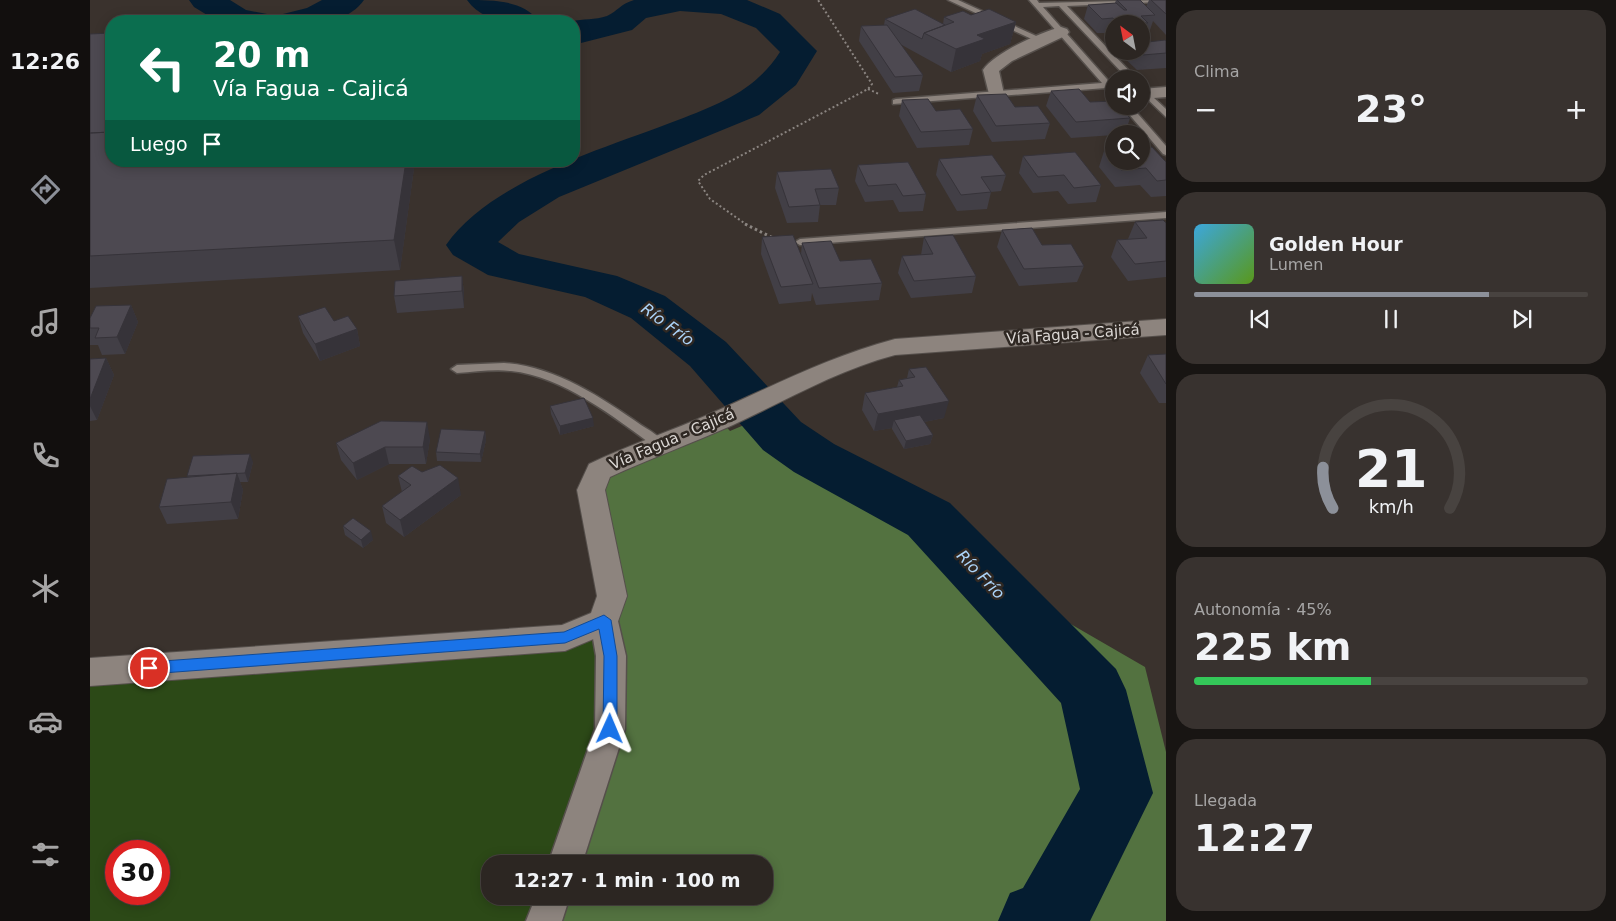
<!DOCTYPE html>
<html lang="es">
<meta charset="utf-8">
<style>
:root{--surface:#2c2622;--page:#38322f;--text:#f1f3f6;--muted:#a6a5a5;--line:#484340;--accent:#8c9099}
body{margin:0;font-family:"DejaVu Sans",sans-serif;background:var(--page);color:var(--text);height:100vh;display:flex;flex-direction:column;font-size:19px;white-space:nowrap}
*{box-sizing:border-box;margin:0}
p{font-size:16px;color:var(--muted)}
.icon{flex:none;width:28px;height:28px;fill:none;stroke:currentColor;stroke-width:2;stroke-linecap:round;stroke-linejoin:round}
.map{position:relative;flex:1;overflow:hidden}
.drawer{display:flex;flex-direction:column;gap:10px;padding:10px;background:#181513;width:450px}
.drawer>*{flex:none}
.hud{position:absolute;left:15px;top:15px;width:475px;height:152px;border-radius:20px;box-shadow:0 2px 12px #0003,0 0 0 1px var(--line);background:#0b6e4f;color:#fff;overflow:hidden}
.needle{width:32px;rotate:328deg}
.controls{position:absolute;left:1015px;top:15px;display:grid;gap:10px}
.controls a{display:grid;place-items:center;width:45px;height:45px;border-radius:50%;background:var(--surface);box-shadow:0 2px 12px #0003,0 0 0 1px var(--line);font-size:25px}
.speed{position:absolute;left:15px;top:840px;display:flex;gap:10px;font-size:25px;font-weight:700;text-align:center}
.speed>*{display:grid;place-content:center;width:65px;height:65px;border-radius:50%;background:var(--surface);box-shadow:0 2px 12px #0003,0 0 0 1px var(--line);line-height:1}
.speed .limit{border:8px solid #d22;background:#fff;color:#111}
.pin{position:absolute;display:grid;place-items:center;width:42px;height:42px;color:#fff;margin:-21px;border:2px solid #fff;border-radius:50%;box-shadow:0 1px 5px #0007}
.me{position:absolute;width:55px;margin:-28px;rotate:1deg;stroke-linejoin:round;filter:drop-shadow(0 0 4px #0008)}
.turn{display:flex;align-items:center;gap:18px;height:105px;padding:0 25px;font-size:22px}
.turn .icon{width:65px;height:65px;stroke-width:2.5}
.turn b{display:block;font-size:35px;line-height:42px}
.then{display:flex;align-items:center;height:48px;padding:0 25px;background:#0003;gap:10px;font-size:19px}
.big{font-size:38px;font-weight:600;line-height:1.1}
.drawer .card{flex:1;display:flex;flex-direction:column;justify-content:center;gap:8px;min-width:0;padding:0 18px;border-radius:20px;background:var(--page)}
.drawer .dial{align-items:center;gap:0}
.dial svg{height:130px;overflow:visible;fill:none;stroke:var(--line);stroke-width:7;stroke-linecap:round;text-anchor:middle}
.dial text{fill:var(--text);stroke:none}
.song{display:flex;align-items:center;gap:15px}
.cover{width:60px;height:60px;border-radius:8px;background:linear-gradient(135deg,hsl(200 70% 55%),hsl(90 70% 35%))}
.played{height:5px;border-radius:2px;background:linear-gradient(90deg,var(--accent) 75%,var(--line) 75%)}
.keys{display:flex;justify-content:space-around;direction:ltr}
.heat{display:flex;justify-content:space-between;align-items:center;font-size:28px;direction:ltr}
.charge{height:8px;border-radius:4px;background:linear-gradient(90deg,#34c759 45%,var(--line) 0)}
.trip{position:absolute;left:391px;top:855px;width:292px;height:50px;border-radius:20px;background:var(--surface);box-shadow:0 2px 12px #0003,0 0 0 1px var(--line);font-weight:600;line-height:50px;text-align:center}
main{display:flex;flex:1;min-height:0}
.tab-bar{display:flex;flex-direction:column;width:90px;justify-content:space-around;align-items:center;background:#120f0e;color:var(--muted)}
.tab-bar .icon{width:35px;height:35px}
.tab-bar .on{color:var(--accent)}
.tab-bar b{font-size:22px;color:var(--text)}
.map>svg:first-child{display:block}
.green{fill:#2c4917;fill-rule:evenodd}
.forest{fill:#537240}
.lines{fill:none;stroke-linecap:round;stroke-linejoin:round}
.river{fill:#051d31;fill-rule:evenodd}
.service-casing{stroke:#554f4b;stroke-width:3}
.minor-casing{stroke:#554f4b;stroke-width:3}
.tertiary-casing{stroke:#554f4b;stroke-width:2}
.path-far1{stroke:#8b8581;stroke-width:2;stroke-dasharray:2 2.5;stroke-linecap:butt}
.path{stroke:#8b8581;stroke-width:3;stroke-dasharray:2.5 3;stroke-linecap:butt}
.service{fill:#8d847e;fill-rule:evenodd}
.minor{fill:#8d847e;fill-rule:evenodd}
.tertiary{fill:#8d847e;fill-rule:evenodd}
.wall{fill:#423f46}
.shaded-wall{fill:#363339}
.building{fill:#4d4951;stroke:#363339}
.route{fill:#1a73e8;stroke:#114b97}
.labels{text-anchor:middle;stroke-width:5;stroke-linejoin:round;paint-order:stroke}
.street-label{font-size:15px;fill:#dcd8d5;stroke:#2f2823}
.water-label{font-size:16px;font-style:italic;fill:#acd4f9;stroke:#2f2823}
</style>
<main>
<nav class="tab-bar">
<b>12:26</b>
<svg class="icon on" aria-label="directions" viewBox="0 0 24 24"><path d="M12 3l9 9-9 9-9-9zM9 14v-3h6M13 9l2 2-2 2"/></svg>
<svg class="icon" aria-label="music" viewBox="0 0 24 24"><path d="M9 18V5l10-2v13"/><circle cx="6" cy="18" r="3"/><circle cx="16" cy="16" r="3"/></svg>
<svg class="icon" aria-label="phone" viewBox="0 0 24 24"><path d="M5 4h4l2 5-3 2q2 4 5 5l2-3 5 2v4C11 20 4 13 5 4z"/></svg>
<svg class="icon" aria-label="climate" viewBox="0 0 24 24"><path d="M12 3v18M4 7l16 10M4 17L20 7"/></svg>
<svg class="icon" aria-label="car" viewBox="0 0 24 24"><path d="M5 17H2v-5l4-1 3-4h7l3 4 3 1v5h-3M9 17h6M6 11h13"/><circle cx="7" cy="17" r="2"/><circle cx="17" cy="17" r="2"/></svg>
<svg class="icon" aria-label="filters" viewBox="0 0 24 24"><path d="M4 7h16M4 17h16"/><circle cx="9" cy="7" r="2"/><circle cx="15" cy="17" r="2"/></svg>
</nav>
<div class="map">
<svg width="1076" height="921" viewBox="0 0 1076 921">
<rect width="100%" height="100%" fill="#3a322d"/>
<!-- green -->
<path class="green" d="M514,621L520,729L475,864H400V896H463L454,921H0V672L475,638ZM26,851H69V894H26Z"/>
<!-- forest -->
<path class="forest" d="M675,416L692,436L724,458L839,519L914,598L953,608L1055,667L1076,752V921H454L463,896H675V864H475L520,729L509,471L630,420L640,431Z"/>
<g class="lines">
<!-- river -->
<path class="river" d="M99,0H140L156,10L177,14L182,21H127L104,7Z
M232,0H274C255,27 216,23 188,21L193,14L217,8Z
M377,0C403,0 433,0 449,21C424,23 394,24 377,0Z
M544,0H657L690,14L727,51L706,85L669,115L469,197L429,222L408,242L429,254L527,276L575,296L636,342L711,422L744,444L860,503L1026,669L1036,690L1063,793L1000,921H908L920,893L933,888L990,789L971,703L818,535L704,472L673,450L600,366L541,318L495,297L398,275L363,255L356,245C401,180 516,148 588,120C629,104 665,91 690,52L666,28L631,14L590,11L556,18L542,30L491,43L484,41V21H481C493,19 505,20 517,16C528,11 530,4 544,0Z"/>
<!-- service casing -->
<g class="service-casing">
<path id="service" d="M858,0H868L955,40L948,42Z
M939,0H947L949,3L1073,0L1069,2L977,6L1047,79H1038L969,6L953,7L1024,87V94L1016,88L803,104V100L806,99L1012,83Z
M1051,86L1076,109V117L1051,93Z
M1032,106H1041L1076,146V155L1073,154Z
M1076,212V218L710,245L705,242L710,239Z
M414,363C464,366 511,397 551,425C559,430 570,436 575,444L573,447H565C524,417 472,376 421,371C403,369 385,372 367,373L361,369L367,365Z"/>
</g>
<!-- minor casing -->
<g class="minor-casing">
<path id="minor" d="M971,27L977,29L979,32L977,35L922,61L909,71L914,94L912,98H900L893,70C904,53 951,32 971,27Z
M1076,87V97L1051,99V89Z
M514,609L524,613L528,621L536,656L535,729L492,864H458L505,729L506,656L500,621L504,613Z
M446,896H480L472,921H436Z"/>
</g>
<!-- tertiary casing -->
<g class="tertiary-casing">
<path id="tertiary" d="M1076,319V335L805,355C748,370 697,400 643,425C603,443 561,458 520,477L515,490L537,596L525,630L475,651L0,686V658L472,625L501,613L507,596L487,490L499,464C539,445 581,431 622,413C683,386 740,356 805,339Z"/>
</g>
<!-- path-far1 -->
<path class="path-far1" d="M778,89L789,94
M657,225L620,199L608,181L614,175L778,89L782,84L728,0"/>
<!-- path -->
<path class="path" d="M655,224L683,238"/>
<!-- service -->
<use href="#service" class="service"/>
<!-- minor -->
<use href="#minor" class="minor"/>
<!-- tertiary -->
<use href="#tertiary" class="tertiary"/>
</g>
<!-- wall -->
<path class="wall" d="M1026,0H1050L1056,7L1059,0H1076V35L1063,21L1060,30H1056L1053,37L1058,42L1076,41V68L1047,70L1030,54L1031,51H1051V24H1024V37H1022L1018,33H1007L994,19L998,5L1025,3Z
M881,15L926,22L920,44L892,54L890,61L861,72L810,44L833,75L829,91L803,93L769,41L771,26L794,25L795,19L853,24L854,17Z
M0,34L21,161H325L310,270L0,288Z
M961,91L1000,102L1040,118L1035,134H1024V135L981,138L956,106Z
M887,95L925,107L960,123L955,139L902,142L883,111Z
M812,100L846,111L883,129L879,145L827,148L809,116Z
M1014,151L1076,162V196L1061,197L1050,185L1025,187L1009,167Z
M933,156L1011,185L1006,202L978,204L968,191L943,193L929,173Z
M849,159L916,175L911,191L901,192L897,209L867,211L846,175Z
M768,165L836,194L833,211L809,212L803,200L775,202L765,181Z
M687,172L749,188L746,205H730L728,222L697,223L685,188Z
M1045,222L1076,223V277L1038,281L1021,257L1027,240L1039,239H1038Z
M912,230L952,245L994,266L987,282L929,286L907,247Z
M672,237L711,254L712,243L750,261L792,283L789,300L726,305L722,293L721,301L689,304L671,254Z
M834,237L886,276L882,293L821,298L808,273L812,256L831,255Z
M372,276L374,293V308L307,313L304,296Z
M41,305L48,322L35,354L12,355L8,345H0V318Z
M208,316L244,321L267,329L270,346L230,361L213,333Z
M1076,354V403H1069L1050,373L1058,355Z
M16,358L24,375L7,420L0,421V359Z
M819,369L854,418L834,422L843,435L840,444L814,449L802,429V428L784,431L772,410L775,393L807,387L809,380L817,378Z
M460,406L504,426L470,435L461,414Z
M395,431L396,440L391,462L347,461L346,452Z
M340,439L336,464H299L267,480L251,460L246,443Z
M163,462L158,482H150L153,490L148,519L77,524L69,507L98,477L97,476Z
M332,472L371,495L314,537L296,523L292,506L312,492L308,476Z
M253,526L283,540L273,548L255,535Z"/>
<!-- shaded-wall -->
<path class="shaded-wall" d="M926,22L920,44L892,54L890,61L861,72L866,49L887,35Z
M316,161H325L310,270L304,240Z
M372,276L374,293V308L372,291Z
M41,305L48,322L35,354L27,337Z
M267,329L270,346L230,361L225,344Z
M16,358L24,375L7,420L0,406V399Z
M859,401L854,418L808,427L804,420L802,428L784,431L788,414Z
M503,418L504,426L470,435V426Z
M337,422L340,439L336,464L333,447Z
M395,431L396,440L391,462L390,454Z
M843,435L840,444L814,449L816,441Z
M295,447L299,464L267,480L263,463Z
M160,454L163,462L158,482L155,473Z
M147,473L153,490L148,519L141,502Z
M368,478L371,495L314,537L310,520Z
M281,531L283,540L273,548L271,540Z"/>
<!-- building -->
<path class="building" d="M1027,0H1050L1065,15L1051,16L1058,23L1027,22L1023,18L1012,19L998,5L1026,3L1034,10H1037Z
M1061,0H1076V14Z
M825,9L855,25L834,33L832,39L795,19Z
M899,9L926,22L887,35L895,39L866,49L834,33L864,22L854,17L873,11L881,15Z
M416,18L415,21H325Z
M797,25L833,75L805,77L771,26Z
M21,33V132L0,133V34Z
M1051,37H1053L1058,42L1075,40L1076,41V53L1053,55L1049,51H1051Z
M989,89L1000,102L1024,101V106H1030L1040,118L986,122L961,91Z
M916,94L925,107L948,106L960,123L906,126L887,95Z
M838,99L846,111L870,109L883,129L831,132L812,100Z
M21,132V161H316L304,240L0,256V133Z
M1062,147L1076,162V180L1067,181L1056,168L1031,170L1014,151L1024,150V161H1051V148Z
M985,152L1011,185L984,188L974,175L948,177L933,156Z
M902,155L916,175L891,177L901,192L871,195L849,159Z
M818,162L836,194L813,196L806,184L778,186L768,165Z
M741,169L749,188L725,189L730,205L699,207L687,172Z
M1073,220L1076,223V261L1045,264L1027,240L1057,238L1045,222Z
M942,228L952,245L981,244L994,266L934,269L912,230Z
M703,235L723,284L691,287L672,237Z
M863,235L886,276L824,281L812,256L843,254L834,237Z
M741,241L750,261L781,259L792,283L729,288L712,243Z
M372,276V291L304,296L305,281Z
M41,305L27,337L5,338L9,328H0V318L6,306Z
M235,307L244,321L258,316L267,329L225,344L208,316Z
M1076,354V384L1058,355Z
M16,358L0,399V359Z
M836,367L859,401L788,414L775,393L813,386L809,380L825,377L819,369Z
M494,398L503,418L470,426L460,406Z
M830,415L843,435L816,441L804,420Z
M291,421L337,422L333,447H295L263,463L246,443Z
M351,429L395,431L390,454L346,452Z
M160,454L155,473L97,476L103,456Z
M350,465L368,478L310,520L292,506L321,485L308,476L322,466L332,472Z
M147,473L141,502L69,507L77,479Z
M263,518L281,531L271,540L253,526Z"/>
<!-- route -->
<path class="route" d="M514,615L521,620L527,656V729L525,733L520,735L515,733L513,729L514,656L509,629L475,643L59,674L55,672L53,668L55,664L59,662L474,632Z"/>
<g class="labels">
<!-- street labels -->
<g class="street-label">
<text transform="translate(983 334) rotate(-4)" y="5">Vía Fagua - Cajicá</text>
<text transform="translate(582 439) rotate(-23)" y="5">Vía Fagua - Cajicá</text>
</g>
<!-- water labels -->
<g class="water-label">
<text transform="translate(578 324) rotate(36)" y="6">Río Frío</text>
<text transform="translate(891 574) rotate(46)" y="6">Río Frío</text>
</g>
</g>
</svg>
<div class="controls">
<a><svg class="needle" viewBox="-14 -14 28 28"><path d="M0-13l5 13h-10z" fill="#e53935"/><path d="M0 13l5-13h-10z" fill="#a6a5a5"/></svg></a>
<a><svg class="icon" aria-label="sound" viewBox="0 0 24 24"><path d="M4 9h4l5-4v14l-5-4H4zM17 9q2 3 0 6"/></svg></a>
<a><svg class="icon" aria-label="search" viewBox="0 0 24 24"><circle cx="10" cy="10" r="6"/><path d="M15 15l6 6"/></svg></a>
</div>
<div class="speed"><div class="limit">30</div></div>
<div class="pin" style="left:59px;top:668px;background:#d93025"><svg class="icon" aria-label="arrive" viewBox="0 0 24 24"><path d="M6 21V4h12l-3 4 3 4H6"/></svg></div>
<svg class="me" style="left:520px;top:729px" viewBox="-20 -20 40 40"><path d="M0-17L14 15 0 8-14 15z" fill="#1a73e8" stroke="#fff" stroke-width="4"/></svg>
<div class="trip">12:27 · 1 min · 100 m</div>
<div class="hud">
<div class="turn"><svg class="icon" aria-label="left" viewBox="0 0 24 24"><path d="M17 20v-9H6M10 6l-5 5 5 5"/></svg><div><b>20 m</b>Vía Fagua - Cajicá</div></div>
<div class="then">Luego<svg class="icon" aria-label="arrive" viewBox="0 0 24 24"><path d="M6 21V4h12l-3 4 3 4H6"/></svg></div>
</div>
</div>
<section class="drawer">
<div class="card"><p>Clima</p>
<div class="heat"><a>−</a><b class="big">23°</b><a>+</a></div>
</div>
<div class="card">
<div class="song"><i class="cover"></i><div><b>Golden Hour</b><p>Lumen</p></div></div>
<div class="played"></div>
<div class="keys"><svg class="icon" aria-label="previous" viewBox="0 0 24 24"><path d="M18 5L8 12l10 7zM5 5v14"/></svg><svg class="icon" aria-label="pause" viewBox="0 0 24 24"><path d="M8 5v14M16 5v14"/></svg><svg class="icon" aria-label="next" viewBox="0 0 24 24"><path d="M6 5l10 7-10 7zM19 5v14"/></svg></div>
</div>
<div class="card dial"><svg viewBox="0 0 100 80">
<path d="M14 69A42 42 0 1 1 86 69"/>
<path d="M14 69A42 42 0 0 1 8 44" stroke="#8c9099"/>
<text x="50" y="56" font-size="32" font-weight="700">21</text>
<text x="50" y="72" font-size="11">km/h</text>
</svg></div>
<div class="card"><p>Autonomía · 45%</p><b class="big">225 km</b><div class="charge"></div></div>
<div class="card"><p>Llegada</p><b class="big">12:27</b></div>
</section>
</main>
